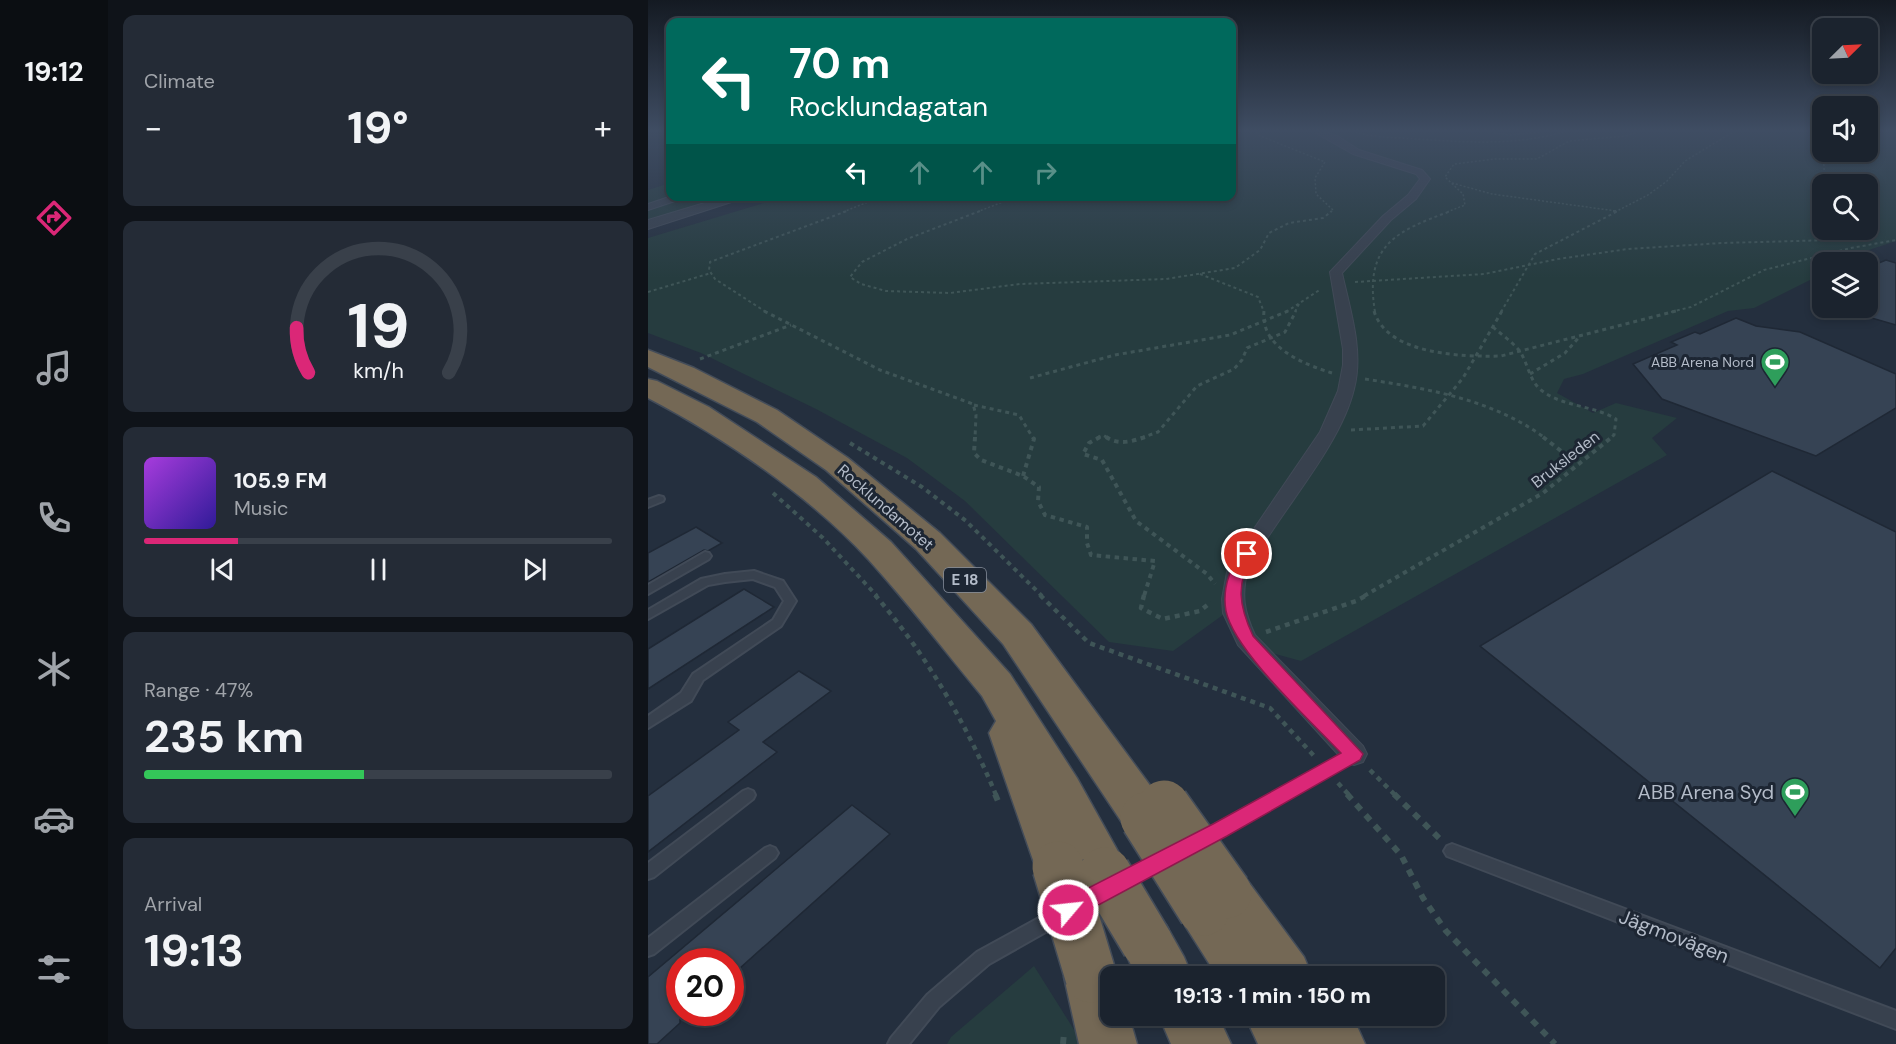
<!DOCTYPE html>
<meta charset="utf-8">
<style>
:root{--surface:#1b232e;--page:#242b36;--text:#f1f3f6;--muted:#a0a4aa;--line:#39404a;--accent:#db2777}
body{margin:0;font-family:"DM Sans",sans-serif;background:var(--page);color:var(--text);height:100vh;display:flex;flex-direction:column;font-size:22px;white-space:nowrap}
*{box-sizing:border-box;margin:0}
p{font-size:20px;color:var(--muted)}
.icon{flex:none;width:33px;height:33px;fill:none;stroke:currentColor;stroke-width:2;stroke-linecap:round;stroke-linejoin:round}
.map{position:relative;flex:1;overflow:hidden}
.panel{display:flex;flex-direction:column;gap:15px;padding:15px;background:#0f1319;width:540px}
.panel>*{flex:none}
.guide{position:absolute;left:18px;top:18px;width:570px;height:183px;border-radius:12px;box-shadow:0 3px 9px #0003,0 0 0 2px var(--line);background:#00695c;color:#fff;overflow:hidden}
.needle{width:39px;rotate:66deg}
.buttons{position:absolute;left:1164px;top:18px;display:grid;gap:12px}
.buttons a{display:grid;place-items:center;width:66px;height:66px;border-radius:12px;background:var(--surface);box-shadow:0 3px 9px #0003,0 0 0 2px var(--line);font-size:30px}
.speed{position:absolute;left:18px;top:948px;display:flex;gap:12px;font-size:30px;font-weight:700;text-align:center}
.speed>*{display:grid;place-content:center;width:78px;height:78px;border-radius:50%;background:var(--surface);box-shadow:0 3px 9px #0003,0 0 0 2px var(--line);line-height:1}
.speed .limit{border:9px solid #d22;background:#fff;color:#111}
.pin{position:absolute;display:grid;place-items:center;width:51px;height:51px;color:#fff;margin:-26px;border:3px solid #fff;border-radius:50%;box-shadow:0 2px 6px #0007}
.me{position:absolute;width:66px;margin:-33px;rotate:62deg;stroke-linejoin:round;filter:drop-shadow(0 0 4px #0008)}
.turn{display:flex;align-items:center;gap:21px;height:126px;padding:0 24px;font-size:27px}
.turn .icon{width:78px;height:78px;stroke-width:2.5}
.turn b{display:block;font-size:42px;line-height:51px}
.lanes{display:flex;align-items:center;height:57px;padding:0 24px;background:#0003;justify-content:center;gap:30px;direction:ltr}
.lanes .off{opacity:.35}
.big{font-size:45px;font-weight:700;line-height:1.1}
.panel .card{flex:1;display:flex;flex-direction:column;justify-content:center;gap:9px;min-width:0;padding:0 21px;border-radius:12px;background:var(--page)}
.panel .dial{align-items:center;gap:0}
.dial svg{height:156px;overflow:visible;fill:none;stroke:var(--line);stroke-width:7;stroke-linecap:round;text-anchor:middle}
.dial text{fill:var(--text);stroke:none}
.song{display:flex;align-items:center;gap:18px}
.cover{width:72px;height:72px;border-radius:9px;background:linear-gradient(135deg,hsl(280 70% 55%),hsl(250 70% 35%))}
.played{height:6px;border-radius:3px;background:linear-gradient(90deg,var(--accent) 20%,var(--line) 20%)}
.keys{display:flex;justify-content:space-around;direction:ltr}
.heat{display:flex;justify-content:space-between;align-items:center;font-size:33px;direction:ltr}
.charge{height:9px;border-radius:4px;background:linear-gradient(90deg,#34c759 47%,var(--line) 0)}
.trip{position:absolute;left:452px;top:966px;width:345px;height:60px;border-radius:12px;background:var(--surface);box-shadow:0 3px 9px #0003,0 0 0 2px var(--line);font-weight:700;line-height:60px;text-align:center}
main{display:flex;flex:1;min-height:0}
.menu{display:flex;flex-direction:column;width:108px;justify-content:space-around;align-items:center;background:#0b0e12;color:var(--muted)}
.menu .icon{width:42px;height:42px}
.menu .on{color:var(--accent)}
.menu b{font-size:27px;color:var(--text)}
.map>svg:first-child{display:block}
.green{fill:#263c3f;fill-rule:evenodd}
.building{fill:#364354;stroke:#1f2835;stroke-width:1.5}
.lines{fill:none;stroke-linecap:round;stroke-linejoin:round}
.service-casing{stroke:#414a57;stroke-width:4}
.minor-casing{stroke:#414a57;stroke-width:2}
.tertiary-casing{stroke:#414a57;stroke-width:2}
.motorway-casing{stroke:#434c59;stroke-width:3}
.path-far5{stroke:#3f5557;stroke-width:1.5;stroke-dasharray:2 2;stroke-linecap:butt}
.path-far4{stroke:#3f5557;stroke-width:2;stroke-dasharray:3 3;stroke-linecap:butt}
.path-far3{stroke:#3f5557;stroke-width:3;stroke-dasharray:4 4;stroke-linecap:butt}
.path-far2{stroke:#3f5557;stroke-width:4;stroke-dasharray:4.5 4.5;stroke-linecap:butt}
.path-far1{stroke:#3f5557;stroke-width:4.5;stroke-dasharray:5 5;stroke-linecap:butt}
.path{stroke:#3f5557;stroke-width:6;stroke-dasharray:7 7;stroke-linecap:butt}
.service{fill:#38414e;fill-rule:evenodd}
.minor{fill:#38414e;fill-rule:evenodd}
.tertiary{fill:#38414e;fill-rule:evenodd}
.motorway{fill:#746855;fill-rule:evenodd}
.motorway-bridge-casing{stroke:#434c59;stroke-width:54;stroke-linecap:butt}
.motorway-bridge{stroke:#746855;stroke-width:51}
.route{fill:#db2777;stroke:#8e194d;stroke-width:1.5}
.labels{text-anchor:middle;stroke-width:6;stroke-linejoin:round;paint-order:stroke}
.far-poi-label{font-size:14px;fill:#b4bcc9;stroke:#1d2633;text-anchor:end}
.shield{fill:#1d2633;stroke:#878f9c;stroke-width:1.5}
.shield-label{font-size:15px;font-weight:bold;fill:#b4bcc9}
.street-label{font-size:16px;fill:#b4bcc9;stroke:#1d2633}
.near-poi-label{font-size:20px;fill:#b4bcc9;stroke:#1d2633;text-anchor:end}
.near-street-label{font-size:20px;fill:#b4bcc9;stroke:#1d2633}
</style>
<main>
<nav class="menu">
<b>19:12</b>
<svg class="icon on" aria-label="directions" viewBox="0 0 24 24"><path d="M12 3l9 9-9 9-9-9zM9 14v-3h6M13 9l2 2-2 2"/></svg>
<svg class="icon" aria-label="music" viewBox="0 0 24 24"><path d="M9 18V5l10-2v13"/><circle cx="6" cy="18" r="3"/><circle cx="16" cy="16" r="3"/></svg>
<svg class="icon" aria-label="phone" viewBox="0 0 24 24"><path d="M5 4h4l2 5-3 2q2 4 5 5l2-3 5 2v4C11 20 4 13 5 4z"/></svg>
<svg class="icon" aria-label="climate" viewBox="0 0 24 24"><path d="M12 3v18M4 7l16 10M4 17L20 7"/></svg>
<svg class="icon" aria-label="car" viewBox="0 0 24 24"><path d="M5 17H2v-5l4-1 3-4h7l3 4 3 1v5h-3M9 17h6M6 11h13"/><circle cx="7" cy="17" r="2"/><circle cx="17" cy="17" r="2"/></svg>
<svg class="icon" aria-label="filters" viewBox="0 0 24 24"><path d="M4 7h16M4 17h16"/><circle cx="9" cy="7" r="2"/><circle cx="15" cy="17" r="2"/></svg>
</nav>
<section class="panel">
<div class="card"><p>Climate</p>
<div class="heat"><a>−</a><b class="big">19°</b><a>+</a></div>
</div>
<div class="card dial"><svg viewBox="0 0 100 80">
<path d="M14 69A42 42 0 1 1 86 69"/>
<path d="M14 69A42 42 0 0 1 8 46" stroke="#db2777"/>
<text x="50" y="56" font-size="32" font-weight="700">19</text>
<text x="50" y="72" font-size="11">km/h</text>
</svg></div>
<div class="card">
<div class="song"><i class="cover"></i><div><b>105.9 FM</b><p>Music</p></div></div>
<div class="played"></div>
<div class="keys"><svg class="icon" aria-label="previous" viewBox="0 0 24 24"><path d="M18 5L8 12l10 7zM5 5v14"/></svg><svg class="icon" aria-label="pause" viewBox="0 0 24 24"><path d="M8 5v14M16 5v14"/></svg><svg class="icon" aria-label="next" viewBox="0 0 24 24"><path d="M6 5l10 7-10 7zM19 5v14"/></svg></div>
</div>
<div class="card"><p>Range · 47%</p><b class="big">235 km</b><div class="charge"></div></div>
<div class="card"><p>Arrival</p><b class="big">19:13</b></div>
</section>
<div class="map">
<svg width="1248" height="1044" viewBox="0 0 1248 1044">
<rect width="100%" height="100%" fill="#242f3e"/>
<!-- green -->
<path class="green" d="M584,132H1174V152H1220V132H1248V241L1221,250L1196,262H1174V274L1106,308L1080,311L935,374L916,379L909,393L945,413L968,403L1029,418L1004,438L1019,455L653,661L609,649L586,607L525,651L461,642L317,501L259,458L168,409L53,353L0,333V238L136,197L584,196ZM1174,184H1220V230H1174Z
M22,183V196L88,197L0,222V190Z
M386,966L435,1044H299L303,1037Z"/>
<!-- building -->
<path class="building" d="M1220,260L1231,263L1238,260L1248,263V325L1220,317Z
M1088,318L1108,326L1152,332L1248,374V408L1168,456L1014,399L985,364L1029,345L1023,342L1047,332L1052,334Z
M1124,471L1248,532V948L1232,968L832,646Z
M48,527L74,543L60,551L56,550L0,582V553Z
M96,589L126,607L0,689V649Z
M151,671L183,691L115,742L129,752L0,852V796L91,730L80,722Z
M204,805L242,834L82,977V962H32V1023L9,1044H0V977Z"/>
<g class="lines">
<!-- service casing -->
<g class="service-casing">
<path id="service" d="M11,496L15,497L16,499L15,501L0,507V500Z
M57,552L61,553L63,556L61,559L0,594V585Z
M106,571L135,581L148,601L133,626L55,680L43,701L0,728V716L33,693L45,674L125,620L136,601L127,587L105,579L77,582L60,585L0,619V610L53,579L77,574Z
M706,748L711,750L713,754L711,758L560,844L555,846L550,844L547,839L550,834Z
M100,789L105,791L107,795L105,799L6,877L0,879V863L95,791Z
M804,844L1248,1011V1029L799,856L796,851L799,846Z
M122,846L127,848L130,853L127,858L6,954L0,956V938L117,848Z
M512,855L518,857L520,862L518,867L481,886L475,888L469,886L467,881L469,876Z
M411,907L417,909L419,915L417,921L341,964L291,1007L261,1044H240L243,1038L279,995L329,952Z"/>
</g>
<!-- minor casing -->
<g class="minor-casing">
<path id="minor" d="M666,132H677L691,137L711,150L774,170L782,179L768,199L743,220L694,273C702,310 716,351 706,389C695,436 651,490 624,531C617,542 604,556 600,569C593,595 596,611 607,635L715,746L719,754L715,762L706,765L697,762L590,645L575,613L574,599L580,567L672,432L690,391L695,365V349L682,272L735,216L760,195L772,179L768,174L705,154Z
M24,196H42L0,210V204Z"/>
</g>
<!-- tertiary casing -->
<g class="tertiary-casing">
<path id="tertiary" d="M80,196H102L0,229V220Z"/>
</g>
<!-- motorway casing -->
<g class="motorway-casing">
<path id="motorway" d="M0,350L46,368L129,410L200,458L292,533L383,624L515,803L521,818L515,833L498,839L481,833L355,644L268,549L178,470L109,422L0,367Z
M0,379L9,381L61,407L168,477L243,542L362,674L429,778L482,873L475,889L457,896L439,889L432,874L427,883L410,890L393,883L341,733L348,721L334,696C296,650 260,603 220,559C162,496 75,437 0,398Z
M578,869L596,876L656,957L664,976H569L538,927L530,910L538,893L556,886L560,876Z
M499,917L518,925L536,957L544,976H488L473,943L480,925Z
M443,950L462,958L470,976H462V1016H481L489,1044H431L416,977L424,958Z
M511,1016H570L583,1044H523Z
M597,1016H702L708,1024L717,1044H610Z"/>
</g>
<!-- path-far5 -->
<path class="path-far5" d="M608,132L610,135L677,162L667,178L668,194L685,210L682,212
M707,132C726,138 747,137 767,139C816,142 867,146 915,132
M842,132L862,135L892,132
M1175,152L1177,184
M804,183L844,194L968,211
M195,212L235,196
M329,212L370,196
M799,212L817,205L815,194L797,177L806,164L847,159H889L921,141L977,136L990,132
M967,212L1000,195L1019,181L1037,161L1085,132"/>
<!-- path-far4 -->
<path class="path-far4" d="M332,211L259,239L214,262L202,277L213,284L238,291L302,293L372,284L518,279L587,268L612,250L621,233L641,223L675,218L684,211
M965,211H968
M552,274L610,297L616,312
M707,282L836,274L910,259L980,249L1074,243L1186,240L1202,235L1204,230
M0,292L63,273
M118,312L67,279L61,270L62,262L199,211
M638,312L673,289
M647,312L652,302
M727,312C716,245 748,231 803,211
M853,312L887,254L970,211
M1023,312L1043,307L1116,270L1203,248L1248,240"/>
<!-- path-far3 -->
<path class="path-far3" d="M116,311L232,370L325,404L328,415L327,438
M616,311C612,347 655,364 684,373
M726,311C739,355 815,357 853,356L1028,311
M845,327C854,335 866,343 873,353C880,365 882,381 893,390C914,407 945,405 968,419L966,435L962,438
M52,359L143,325
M882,374L917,353L933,335
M382,378L467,355L582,335L640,311
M717,379C780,389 844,399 897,438
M326,405L371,415L385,438
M703,430L775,426L815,378L854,311
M449,438L455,435L460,438
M493,438L510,432L549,386L586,369L594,360L599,348L637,332L648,311"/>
<!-- path-far2 -->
<path class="path-far2" d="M327,437L326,453L333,460L375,476L391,487L390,501L397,515L439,527V543L443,555L507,561L496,596
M452,437L441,443L435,454L454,460L488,521L559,574L567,584
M458,437C470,445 483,442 497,437
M895,437L930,464
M202,443L274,487L318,521L394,596
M375,476L386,439L385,437
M125,493L175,538L229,596
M716,596L895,493L964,437"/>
<!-- path-far1 -->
<path class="path-far1" d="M227,595C278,654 318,723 348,795
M392,595L441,643L622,708L667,757
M496,595L493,608L515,619L552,611L563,602
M618,632L708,601L719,595
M722,770L747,795
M690,783L701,795"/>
<!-- path -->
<path class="path" d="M347,794L352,806
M699,794L753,855L775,898L798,931L907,1044
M746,794L793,840
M415,1044L416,1033"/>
<!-- service -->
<use href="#service" class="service"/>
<!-- minor -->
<use href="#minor" class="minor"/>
<!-- tertiary -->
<use href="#tertiary" class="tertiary"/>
<!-- motorway -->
<use href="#motorway" class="motorway"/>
<!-- motorway-bridge casing -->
<g class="motorway-bridge-casing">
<path id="motorway-bridge" d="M516,806L578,893
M498,818L556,910
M410,867L443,977
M457,873L499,943"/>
</g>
<!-- motorway-bridge -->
<use href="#motorway-bridge" class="motorway-bridge"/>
</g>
<!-- sky -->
<linearGradient id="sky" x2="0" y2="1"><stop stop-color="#141a22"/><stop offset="0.47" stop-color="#3f4d63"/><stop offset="1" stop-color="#3f4d63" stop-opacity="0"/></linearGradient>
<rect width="1248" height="278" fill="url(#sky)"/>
<!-- route -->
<path class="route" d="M599,549L606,554C587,583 591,606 605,636L715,754L712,760L579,836L428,917L420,920L413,917L410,910L413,902L565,824L693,753C663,721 586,651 578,611C574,589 582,568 594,550Z"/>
<!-- icons -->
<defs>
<g id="stadium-pin" transform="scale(1.5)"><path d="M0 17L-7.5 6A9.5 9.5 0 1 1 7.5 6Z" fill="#2e9e5b" stroke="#1d2633"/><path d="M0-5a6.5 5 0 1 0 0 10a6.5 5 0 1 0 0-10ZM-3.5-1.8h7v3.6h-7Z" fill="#fff"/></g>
</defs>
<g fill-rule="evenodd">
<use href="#stadium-pin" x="1127" y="362"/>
<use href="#stadium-pin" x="1147" y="792"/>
</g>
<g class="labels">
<!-- far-poi labels -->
<g class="far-poi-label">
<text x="1106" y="367">ABB Arena Nord</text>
</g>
<!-- shield labels -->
<rect class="shield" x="296" y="568" width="42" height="24" rx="4.5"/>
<g class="shield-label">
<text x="317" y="585">E 18</text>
</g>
<!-- street labels -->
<g class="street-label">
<text transform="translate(917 459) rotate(-38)" y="6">Bruksleden</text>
<text transform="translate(238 507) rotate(41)" y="6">Rocklundamotet</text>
</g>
<!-- near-poi labels -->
<g class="near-poi-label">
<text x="1126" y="799">ABB Arena Syd</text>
</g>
<!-- near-street labels -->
<g class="near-street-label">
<text transform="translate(1026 936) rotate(21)" y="7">Jägmovägen</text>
</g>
</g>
</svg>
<div class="buttons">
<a><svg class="needle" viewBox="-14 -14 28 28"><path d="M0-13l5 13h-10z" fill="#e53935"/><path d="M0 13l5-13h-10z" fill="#a0a4aa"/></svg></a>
<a><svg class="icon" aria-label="sound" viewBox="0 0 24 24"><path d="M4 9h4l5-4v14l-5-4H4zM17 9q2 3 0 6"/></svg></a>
<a><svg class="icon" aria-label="search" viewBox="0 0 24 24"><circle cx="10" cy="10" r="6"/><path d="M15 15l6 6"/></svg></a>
<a><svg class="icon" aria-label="layers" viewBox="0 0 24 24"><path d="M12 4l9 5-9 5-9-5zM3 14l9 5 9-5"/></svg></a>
</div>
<div class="speed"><div class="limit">20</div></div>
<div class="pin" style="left:599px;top:554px;background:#d93025"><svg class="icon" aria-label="arrive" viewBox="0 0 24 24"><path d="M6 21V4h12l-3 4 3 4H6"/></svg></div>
<svg class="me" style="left:420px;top:910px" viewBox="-20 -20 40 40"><circle r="17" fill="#db2777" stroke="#fff" stroke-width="3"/><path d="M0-11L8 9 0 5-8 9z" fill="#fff"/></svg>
<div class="trip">19:13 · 1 min · 150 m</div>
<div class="guide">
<div class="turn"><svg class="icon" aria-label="left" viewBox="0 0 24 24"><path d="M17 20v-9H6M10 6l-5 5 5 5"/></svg><div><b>70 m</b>Rocklundagatan</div></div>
<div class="lanes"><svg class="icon" aria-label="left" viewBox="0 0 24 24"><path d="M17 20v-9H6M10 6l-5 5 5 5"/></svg><svg class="icon off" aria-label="ahead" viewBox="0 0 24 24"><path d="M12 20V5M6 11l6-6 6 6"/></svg><svg class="icon off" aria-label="ahead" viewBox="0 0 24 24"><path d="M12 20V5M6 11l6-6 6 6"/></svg><svg class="icon off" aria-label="right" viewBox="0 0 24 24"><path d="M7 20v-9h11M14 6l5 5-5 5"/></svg></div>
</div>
</div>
</main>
